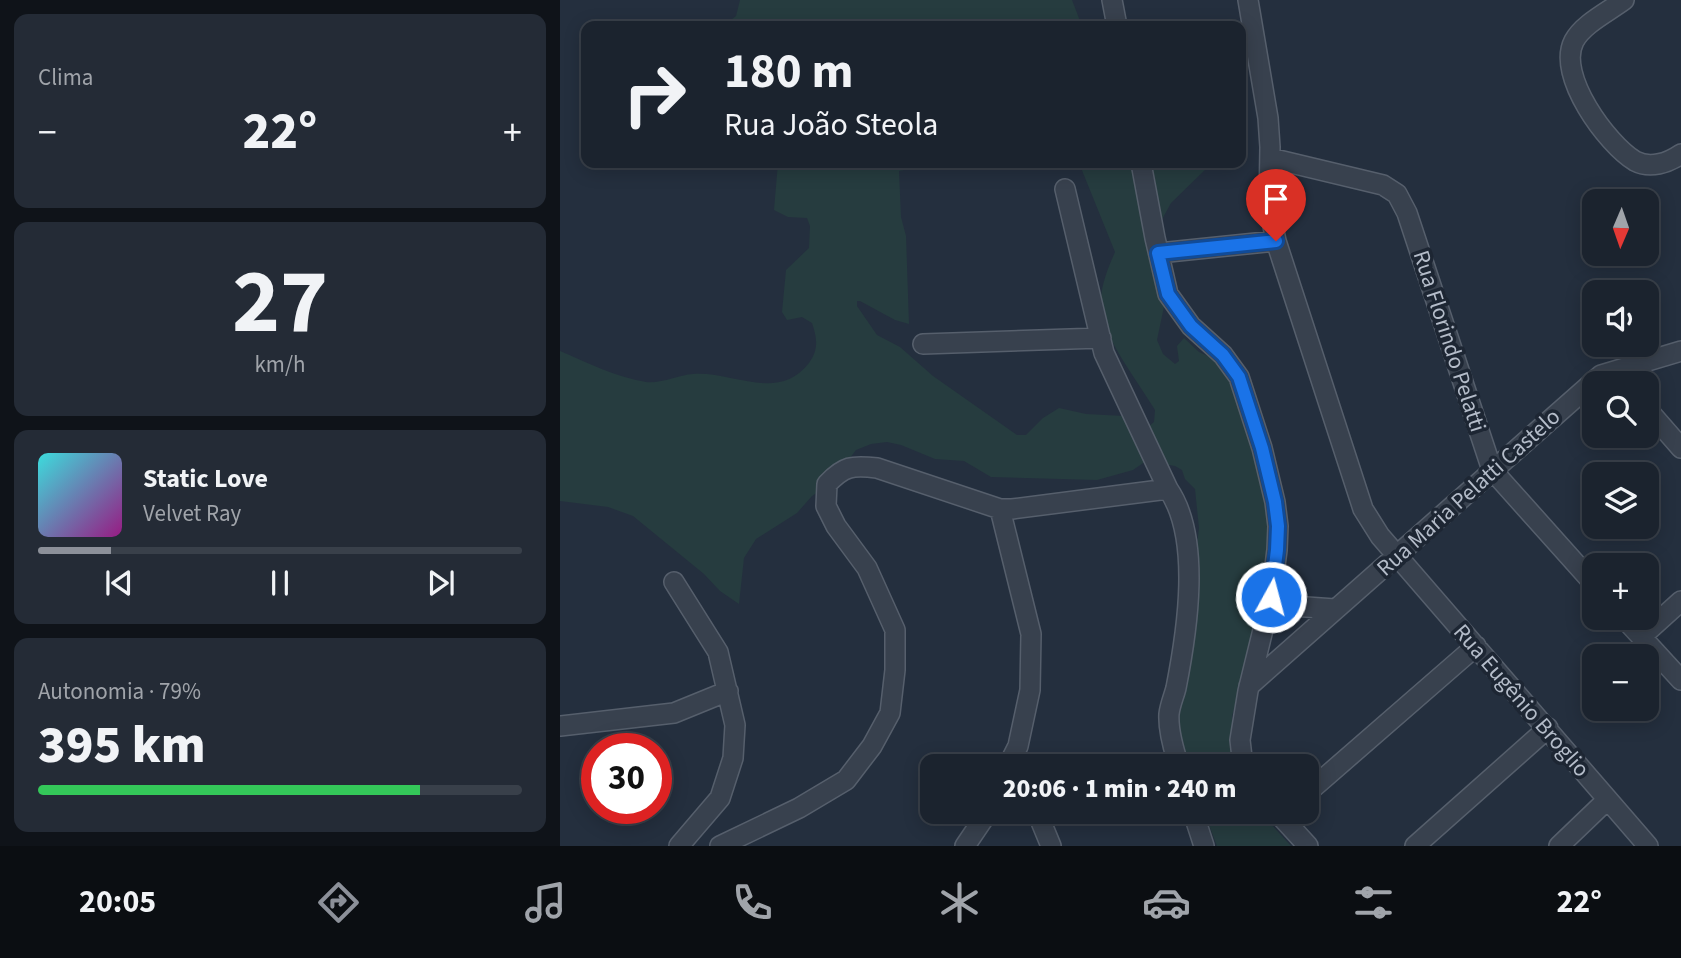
<!DOCTYPE html>
<html lang="pt">
<meta charset="utf-8">
<style>
:root{--surface:#1b232e;--page:#242b36;--text:#f1f3f6;--muted:#a0a4aa;--line:#39404a;--accent:#8c9099}
body{margin:0;font-family:"Source Sans 3",sans-serif;background:var(--page);color:var(--text);height:100vh;display:flex;flex-direction:column;font-size:26px;white-space:nowrap}
*{box-sizing:border-box;margin:0}
p{font-size:23px;color:var(--muted)}
.icon{flex:none;width:38px;height:38px;fill:none;stroke:currentColor;stroke-width:2;stroke-linecap:round;stroke-linejoin:round}
.map{position:relative;flex:1;overflow:hidden}
.drawer{display:flex;flex-direction:column;gap:14px;padding:14px;background:#0f1319;width:560px}
.drawer>*{flex:none}
.banner{position:absolute;left:21px;top:21px;width:665px;height:147px;border-radius:14px;box-shadow:0 4px 18px #0003,0 0 0 2px var(--line);background:#1b232e;color:var(--text);overflow:hidden}
.needle{width:46px;rotate:182deg}
.buttons{position:absolute;left:1022px;top:189px;display:grid;gap:14px}
.buttons a{display:grid;place-items:center;width:77px;height:77px;border-radius:14px;background:var(--surface);box-shadow:0 4px 18px #0003,0 0 0 2px var(--line);font-size:35px}
.speed{position:absolute;left:21px;top:733px;display:flex;gap:14px;font-size:35px;font-weight:700;text-align:center}
.speed>*{display:grid;place-content:center;width:91px;height:91px;border-radius:50%;background:var(--surface);box-shadow:0 4px 18px #0003,0 0 0 2px var(--line);line-height:1}
.speed .limit{border:10px solid #d22;background:#fff;color:#111}
.pin{position:absolute;display:grid;place-items:center;width:60px;height:60px;color:#fff;margin:-72px -30px;border-radius:50% 50% 50% 0;rotate:-45deg;box-shadow:0 0 7px #0007}
.pin .icon{rotate:45deg}
.me{position:absolute;width:77px;margin:-38px;rotate:7deg;stroke-linejoin:round;filter:drop-shadow(0 0 5px #0008)}
.turn{display:flex;align-items:center;gap:24px;height:147px;padding:0 28px;font-size:32px}
.turn .icon{width:91px;height:91px;stroke-width:2.5}
.turn b{display:block;font-size:49px;line-height:60px}
.big{font-size:52px;font-weight:800;line-height:1.1}
.drawer .card{flex:1;display:flex;flex-direction:column;justify-content:center;gap:10px;min-width:0;padding:0 24px;border-radius:14px;background:var(--page)}
.drawer .dial{align-items:center;gap:0}
.dial b{font-size:91px;line-height:1}
.song{display:flex;align-items:center;gap:21px}
.cover{width:84px;height:84px;border-radius:10px;background:linear-gradient(135deg,hsl(180 70% 55%),hsl(310 70% 35%))}
.played{height:7px;border-radius:4px;background:linear-gradient(90deg,var(--accent) 15%,var(--line) 15%)}
.keys{display:flex;justify-content:space-around;direction:ltr}
.heat{display:flex;justify-content:space-between;align-items:center;font-size:38px;direction:ltr}
.charge{height:10px;border-radius:5px;background:linear-gradient(90deg,#34c759 79%,var(--line) 0)}
.trip{position:absolute;left:360px;top:754px;width:399px;height:70px;border-radius:14px;background:var(--surface);box-shadow:0 4px 18px #0003,0 0 0 2px var(--line);font-weight:800;line-height:70px;text-align:center}
.menu{display:flex;height:112px;justify-content:space-around;align-items:center;background:#0b0e12;color:var(--muted)}
.menu .icon{width:49px;height:49px}
.menu .selected{color:var(--accent)}
.menu b{font-size:32px;color:var(--text)}
main{display:flex;flex:1;min-height:0}
.map>svg:first-child{display:block}
.green{fill:#263c3f}
.lines{fill:none;stroke-linecap:round;stroke-linejoin:round}
.minor-casing{stroke:#565f6c;stroke-width:22}
.minor{stroke:#38414e;stroke-width:19}
.route-casing{stroke:#114b97;stroke-width:18}
.route{stroke:#1a73e8;stroke-width:12}
.labels{text-anchor:middle;stroke-width:7;stroke-linejoin:round;paint-order:stroke}
.street-label{font-size:23px;fill:#b4bcc9;stroke:#1d2633}
</style>
<main>
<section class="drawer">
<div class="card"><p>Clima</p>
<div class="heat"><a>−</a><b class="big">22°</b><a>+</a></div>
</div>
<div class="card dial"><b>27</b><p>km/h</p></div>
<div class="card">
<div class="song"><i class="cover"></i><div><b>Static Love</b><p>Velvet Ray</p></div></div>
<div class="played"></div>
<div class="keys"><svg class="icon" aria-label="previous" viewBox="0 0 24 24"><path d="M18 5L8 12l10 7zM5 5v14"/></svg><svg class="icon" aria-label="pause" viewBox="0 0 24 24"><path d="M8 5v14M16 5v14"/></svg><svg class="icon" aria-label="next" viewBox="0 0 24 24"><path d="M6 5l10 7-10 7zM19 5v14"/></svg></div>
</div>
<div class="card"><p>Autonomia · 79%</p><b class="big">395 km</b><div class="charge"></div></div>
</section>
<div class="map">
<svg width="1121" height="846" viewBox="0 0 1121 846">
<rect width="100%" height="100%" fill="#242f3e"/>
<!-- green -->
<path class="green" d="M180,0H512L522,26H163L176,16Z
M218,163H380L339,171L341,217L346,236L349,324L335,320L300,301H297V306L317,335L340,347L373,376L457,435H466L483,418L499,408L526,414L564,416L589,426L594,422L595,410C581,386 543,337 541,310C539,290 547,270 555,252L519,163H652L611,203L600,223L605,302L597,340L603,354L615,364L619,361L617,346L624,338L639,352L661,362L675,379L710,525L693,645L672,716L673,766H629L617,731L621,676L639,528L635,489L625,479L622,470L615,466L586,461L573,470L537,480L431,477L404,461L375,459L341,445L327,442L311,444L296,450L271,483L252,496L237,513L196,539L184,558L179,604L160,591L144,574L73,516L48,507L0,501V351C28,363 56,377 86,382C101,384 118,375 133,374C173,371 218,403 249,363C259,349 257,338 252,323L242,317L227,320L222,312L226,270L249,248L250,226L247,218L228,217L214,210Z
M644,812H700L731,846H657Z"/>
<g class="lines">
<!-- minor casing -->
<g class="minor-casing">
<path id="minor" d="M552,0L557,26
M688,0L708,118L710,147L709,206L716,241L803,509L820,536L1088,846
M1064,0C1048,12 1023,24 1014,41C996,75 1047,144 1075,161C1090,169 1108,163 1121,154
M710,158L823,185L837,194L847,213L932,470L1034,584
M581,163L595,238L608,294L631,326L663,355L679,377L702,448L715,502L718,526L717,550L711,597L688,691L680,740L683,766
M505,189L544,353L608,489C642,538 627,632 616,688C614,696 610,705 609,714C608,730 614,751 619,766
M599,253L716,241
M363,344L541,338
M1087,409L1121,448
M440,509L471,634L470,690L458,746L448,766
M114,582L158,652L175,725L173,758L160,798L119,846
M711,597L732,606L775,609
M1064,618L1121,680
M1081,637L1121,601
M689,686L1041,375L1121,351
M0,726L114,713L168,691
M747,793L916,646
M477,812L491,846
M633,812L644,846
M717,812L748,846
M160,846L239,808L286,780L312,746L330,713L335,670V630L307,568L276,526L266,506L267,484C284,466 292,465 317,468L440,509H452L608,489
M405,846L428,812
M855,846L988,728
M999,846L1047,800"/>
</g>
<!-- minor -->
<use href="#minor" class="minor"/>
</g>
<g class="lines">
<!-- route casing -->
<g class="route-casing">
<path id="route" d="M711,597L717,550L718,526L715,502L702,448L679,377L663,355L631,326L608,294L598,253L716,241"/>
</g>
<!-- route -->
<use href="#route" class="route"/>
</g>
<g class="labels">
<!-- street labels -->
<g class="street-label">
<text transform="translate(890 341) rotate(72)" y="8">Rua Florindo Pelatti</text>
<text transform="translate(908 492) rotate(-42)" y="8">Rua Maria Pelatti Castelo</text>
<text transform="translate(962 700) rotate(49)" y="8">Rua Eugênio Broglio</text>
</g>
</g>
</svg>
<div class="buttons">
<a><svg class="needle" viewBox="-14 -14 28 28"><path d="M0-13l5 13h-10z" fill="#e53935"/><path d="M0 13l5-13h-10z" fill="#a0a4aa"/></svg></a>
<a><svg class="icon" aria-label="sound" viewBox="0 0 24 24"><path d="M4 9h4l5-4v14l-5-4H4zM17 9q2 3 0 6"/></svg></a>
<a><svg class="icon" aria-label="search" viewBox="0 0 24 24"><circle cx="10" cy="10" r="6"/><path d="M15 15l6 6"/></svg></a>
<a><svg class="icon" aria-label="layers" viewBox="0 0 24 24"><path d="M12 4l9 5-9 5-9-5zM3 14l9 5 9-5"/></svg></a>
<a>+</a>
<a>−</a>
</div>
<div class="speed"><div class="limit">30</div></div>
<div class="pin" style="left:716px;top:241px;background:#d93025"><svg class="icon" aria-label="arrive" viewBox="0 0 24 24"><path d="M6 21V4h12l-3 4 3 4H6"/></svg></div>
<svg class="me" style="left:711px;top:597px" viewBox="-20 -20 40 40"><circle r="17" fill="#1a73e8" stroke="#fff" stroke-width="3"/><path d="M0-11L8 9 0 5-8 9z" fill="#fff"/></svg>
<div class="trip">20:06 · 1 min · 240 m</div>
<div class="banner">
<div class="turn"><svg class="icon" aria-label="right" viewBox="0 0 24 24"><path d="M7 20v-9h11M14 6l5 5-5 5"/></svg><div><b>180 m</b>Rua João Steola</div></div>
</div>
</div>
</main>
<nav class="menu">
<b>20:05</b>
<svg class="icon selected" aria-label="directions" viewBox="0 0 24 24"><path d="M12 3l9 9-9 9-9-9zM9 14v-3h6M13 9l2 2-2 2"/></svg>
<svg class="icon" aria-label="music" viewBox="0 0 24 24"><path d="M9 18V5l10-2v13"/><circle cx="6" cy="18" r="3"/><circle cx="16" cy="16" r="3"/></svg>
<svg class="icon" aria-label="phone" viewBox="0 0 24 24"><path d="M5 4h4l2 5-3 2q2 4 5 5l2-3 5 2v4C11 20 4 13 5 4z"/></svg>
<svg class="icon" aria-label="climate" viewBox="0 0 24 24"><path d="M12 3v18M4 7l16 10M4 17L20 7"/></svg>
<svg class="icon" aria-label="car" viewBox="0 0 24 24"><path d="M5 17H2v-5l4-1 3-4h7l3 4 3 1v5h-3M9 17h6M6 11h13"/><circle cx="7" cy="17" r="2"/><circle cx="17" cy="17" r="2"/></svg>
<svg class="icon" aria-label="filters" viewBox="0 0 24 24"><path d="M4 7h16M4 17h16"/><circle cx="9" cy="7" r="2"/><circle cx="15" cy="17" r="2"/></svg>
<b>22°</b>
</nav>
